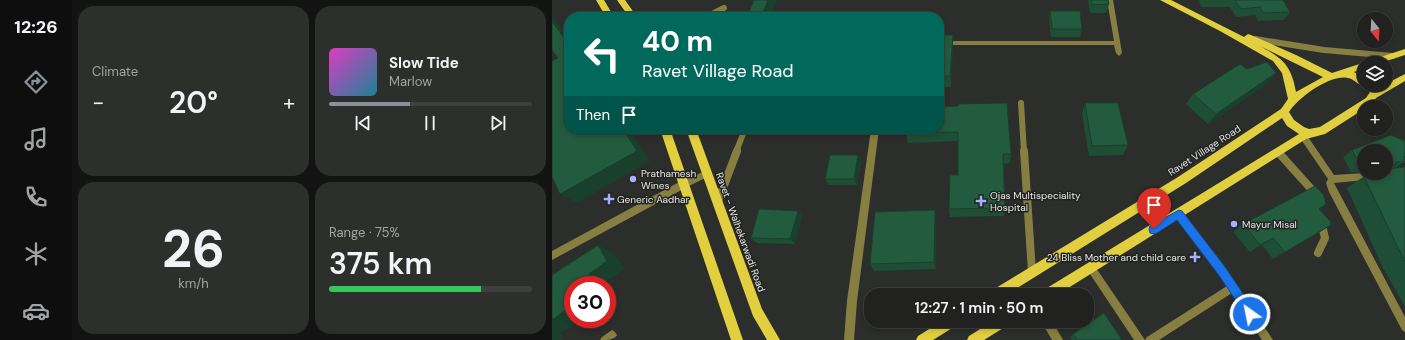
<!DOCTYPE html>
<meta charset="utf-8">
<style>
:root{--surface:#212220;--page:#2d2f2d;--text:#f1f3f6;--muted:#a2a4a5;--line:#3e3f3e;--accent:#8c9099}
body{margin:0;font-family:"DM Sans",sans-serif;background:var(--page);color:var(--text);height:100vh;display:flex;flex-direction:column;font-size:15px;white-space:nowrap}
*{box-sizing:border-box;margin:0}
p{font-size:13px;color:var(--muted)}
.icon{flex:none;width:22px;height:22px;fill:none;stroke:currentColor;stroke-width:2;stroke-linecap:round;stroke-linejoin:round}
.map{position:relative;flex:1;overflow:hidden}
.details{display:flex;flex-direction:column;gap:6px;padding:6px;background:#121312;width:480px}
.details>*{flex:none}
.banner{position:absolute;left:12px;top:12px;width:380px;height:122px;border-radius:16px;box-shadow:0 2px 6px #0003,0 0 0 1px var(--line);background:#00695c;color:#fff;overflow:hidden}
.needle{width:26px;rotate:162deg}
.buttons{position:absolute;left:805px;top:12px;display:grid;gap:8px}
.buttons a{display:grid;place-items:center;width:36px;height:36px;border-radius:50%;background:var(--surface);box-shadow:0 2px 6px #0003,0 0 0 1px var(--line);font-size:20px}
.speed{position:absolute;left:12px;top:276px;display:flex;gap:8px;font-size:20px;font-weight:700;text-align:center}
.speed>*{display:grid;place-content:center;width:52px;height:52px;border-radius:50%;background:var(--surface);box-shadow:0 2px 6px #0003,0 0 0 1px var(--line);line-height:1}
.speed .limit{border:6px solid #d22;background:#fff;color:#111}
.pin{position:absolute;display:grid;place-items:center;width:34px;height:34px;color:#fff;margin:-41px -17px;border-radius:50% 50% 50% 0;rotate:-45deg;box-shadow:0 0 4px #0007}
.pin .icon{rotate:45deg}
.me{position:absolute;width:44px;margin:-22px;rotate:327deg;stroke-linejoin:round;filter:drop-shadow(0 0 3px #0008)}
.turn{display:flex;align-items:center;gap:14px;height:84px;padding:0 12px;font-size:18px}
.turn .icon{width:52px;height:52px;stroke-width:2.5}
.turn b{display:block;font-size:28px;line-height:34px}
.then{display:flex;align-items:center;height:38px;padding:0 12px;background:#0003;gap:8px;font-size:15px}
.big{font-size:30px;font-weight:600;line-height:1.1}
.details .widget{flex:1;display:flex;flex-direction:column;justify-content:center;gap:6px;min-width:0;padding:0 14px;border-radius:16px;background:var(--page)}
.details .dial{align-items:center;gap:0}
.dial b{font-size:52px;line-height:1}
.song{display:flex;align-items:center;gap:12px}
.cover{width:48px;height:48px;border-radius:6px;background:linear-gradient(135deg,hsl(310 70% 55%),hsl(190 70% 35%))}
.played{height:4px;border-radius:2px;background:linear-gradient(90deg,var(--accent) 40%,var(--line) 40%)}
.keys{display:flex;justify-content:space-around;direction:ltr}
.heat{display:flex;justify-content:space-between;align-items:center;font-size:22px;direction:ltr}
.charge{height:6px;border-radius:3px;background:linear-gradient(90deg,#34c759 75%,var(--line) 0)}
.details .tiles{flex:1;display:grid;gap:6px;grid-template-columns:repeat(2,1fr)}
.trip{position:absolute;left:312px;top:288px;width:230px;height:40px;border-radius:16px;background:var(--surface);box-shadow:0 2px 6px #0003,0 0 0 1px var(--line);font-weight:600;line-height:40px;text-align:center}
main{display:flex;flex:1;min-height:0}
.tabs{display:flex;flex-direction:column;width:72px;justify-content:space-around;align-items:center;background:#0d0e0d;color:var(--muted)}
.tabs .icon{width:28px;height:28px}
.tabs .active{color:var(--accent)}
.tabs b{font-size:18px;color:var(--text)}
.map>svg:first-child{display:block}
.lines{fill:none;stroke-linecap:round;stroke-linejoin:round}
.lane-far1{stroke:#877f41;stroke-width:6}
.lane{stroke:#877f41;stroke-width:8}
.street{fill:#877f41;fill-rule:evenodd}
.primary{fill:#e2cf3f;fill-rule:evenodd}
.wall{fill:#1e4e36}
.shaded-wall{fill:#18402c}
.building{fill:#235b3f;stroke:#18402c}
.route{fill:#1a73e8;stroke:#114b97}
.poi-dot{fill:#a2b2fd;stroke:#232421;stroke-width:1.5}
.labels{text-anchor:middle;stroke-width:3;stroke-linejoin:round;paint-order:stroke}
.street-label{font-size:10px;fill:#e6e8e5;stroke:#232421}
.poi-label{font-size:10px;fill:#e6e8e5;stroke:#232421;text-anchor:start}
</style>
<main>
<nav class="tabs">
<b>12:26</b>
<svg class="icon active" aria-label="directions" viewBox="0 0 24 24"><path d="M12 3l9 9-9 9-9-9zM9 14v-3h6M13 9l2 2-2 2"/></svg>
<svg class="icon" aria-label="music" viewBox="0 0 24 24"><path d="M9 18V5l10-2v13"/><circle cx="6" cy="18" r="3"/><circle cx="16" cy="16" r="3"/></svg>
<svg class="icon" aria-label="phone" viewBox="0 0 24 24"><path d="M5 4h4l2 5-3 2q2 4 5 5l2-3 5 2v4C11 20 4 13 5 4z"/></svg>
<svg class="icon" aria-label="climate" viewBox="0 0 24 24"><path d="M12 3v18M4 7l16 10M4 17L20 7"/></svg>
<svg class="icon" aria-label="car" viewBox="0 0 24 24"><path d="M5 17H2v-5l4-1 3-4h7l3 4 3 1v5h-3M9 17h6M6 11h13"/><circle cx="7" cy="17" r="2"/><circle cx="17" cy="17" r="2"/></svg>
</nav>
<section class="details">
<div class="tiles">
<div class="widget"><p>Climate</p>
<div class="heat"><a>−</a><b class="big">20°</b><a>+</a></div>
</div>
<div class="widget">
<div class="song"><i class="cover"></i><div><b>Slow Tide</b><p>Marlow</p></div></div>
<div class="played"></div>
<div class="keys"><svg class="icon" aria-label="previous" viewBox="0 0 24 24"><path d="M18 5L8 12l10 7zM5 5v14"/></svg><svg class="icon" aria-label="pause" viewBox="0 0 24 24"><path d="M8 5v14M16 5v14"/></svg><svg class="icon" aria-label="next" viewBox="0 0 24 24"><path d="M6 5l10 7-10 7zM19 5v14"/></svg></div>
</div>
<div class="widget dial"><b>26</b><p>km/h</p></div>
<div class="widget"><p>Range · 75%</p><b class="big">375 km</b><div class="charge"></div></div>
</div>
</section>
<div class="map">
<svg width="853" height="340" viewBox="0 0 853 340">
<rect width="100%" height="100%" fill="#2c2e2b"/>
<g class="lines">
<!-- lane-far1 -->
<path class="lane-far1" d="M154,17L172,8
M703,39L772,50L841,56
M469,103L472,152
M184,152L193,129"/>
<!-- lane -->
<path class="lane" d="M472,151L480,272
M726,152L761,191L763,196
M166,201L185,151
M766,253L773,238L769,221"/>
<!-- street -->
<path class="street" d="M555,0H561L570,53L567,56L564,53L562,45H387V41H562Z
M319,129H327L305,301L302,340H292L295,301Z
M751,133L754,134L782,175L812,173H826L827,175L826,177L823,179L782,183L853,317V332L850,330L777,192L774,183L776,179L748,138L747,136L748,134Z
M156,170L159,171L160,173L159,175L135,187L0,260V251L129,181Z
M627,210L630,211L673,267L721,340H710L680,293L607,340H593L595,337L675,286L624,217L623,214L624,211Z
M539,264L542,265L593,340H582L536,271L535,268L536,265Z
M489,321H500L511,340H500Z
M60,330L63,332L65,335C62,340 55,340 48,340L50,337Z"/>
<!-- primary -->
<path class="primary" d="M44,0H52L62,17H54Z
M65,0H73L85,17H77Z
M608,0H619L692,37L696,34L699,35L744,55L780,73L853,49V55L828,63H812V68L802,72L812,78V85H815C807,88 803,79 796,78C778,74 746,98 737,112L742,120L752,127L757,129L768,127L814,98L818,92L853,74V81L824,98L820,104L815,107H812V109L773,134L754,139L505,295H488L490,291L747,134L735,126L730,118L634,183L454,295H437L439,291L626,177L729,109L736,99L730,73L721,61L668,31ZM706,45L771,77L744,92C739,64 730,58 706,45Z
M108,129H118L191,340H179Z
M134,129H144L210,309L228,340H215L201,316Z
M390,321H407L405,325L381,340H364L366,336Z
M441,321H458L456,325L432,340H415L417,336Z"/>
</g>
<!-- wall -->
<path class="wall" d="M536,0H556L557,4L554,13H538Z
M647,0H731L738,12L732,20L706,21L703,15L684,17L678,7H649Z
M498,11L530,29L528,37H499L497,20Z
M387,35L401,46L399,87H387Z
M715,84L656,124L634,104L641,94Z
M533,103L576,145L571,155L537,156L530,114Z
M387,107L459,154L458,163L451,164L453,208L452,216L398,217L397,209L406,175V141L356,143L354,133Z
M853,141V163H850L843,168H837L836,169L853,167V307L831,268L795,188L817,173H834V151H812V172H799L791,157L800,150Z
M306,155L309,162L305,185H277L273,179Z
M767,209L779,225L721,259L710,245L698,252L681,232L691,224Z
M246,211L250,216L243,244L205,243L199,238Z
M384,218V269L322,271L318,264Z
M521,334L570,340H520L518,337Z"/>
<!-- shaded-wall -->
<path class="shaded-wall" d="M216,0H225L219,17H209Z
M0,16L17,39V45L0,21Z
M401,35V46L399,87L398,76Z
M724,73L715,84L656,124L664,114Z
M71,129H77L98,161L25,203L8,194Z
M306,155L309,162L305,185L302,179Z
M383,210L384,218V269L382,262Z
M246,211L250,216L243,244L238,239Z
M721,238L710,245L698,252L708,245Z
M46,245L63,254L72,269L55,281L63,295L55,301V285H43L37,274Z
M21,305V319H29L9,333L11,337L8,340H0V320Z"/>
<!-- building -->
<path class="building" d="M202,0H216L209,17H195Z
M539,0H556L557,4L540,5Z
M683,0H731L738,12L711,13L708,7L689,9Z
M498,11H528L530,29H500Z
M0,21L17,45V129H71L85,151L8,194L0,177V61L6,58L0,50Z
M387,35H401L398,76H387Z
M715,62L724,73L664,114L641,94L688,64L695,69Z
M455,103L459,154H451L453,208L397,209L398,175H406V132L354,133V129H387V107L406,106V104Z
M533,103H566L576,145L540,146Z
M839,135L853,141V157H851L853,161L844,162L843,165H834V151H812V165H808L800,150Z
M278,155H306L302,179H273Z
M853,167V262L812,177L824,175L822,173H834V169Z
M763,186L771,194L774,204L767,209L778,221L779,225L733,252L721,238L708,245L691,224Z
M207,209L246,211L238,239L199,238Z
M383,210L382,262L318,264L323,212Z
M46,245L55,261L37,274L43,285H21V305L0,320V275Z
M552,313L570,340H525L521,334Z"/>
<!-- route -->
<path class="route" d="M627,210L630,211L673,267L702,310L704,314L702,317L698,319L695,317L666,274L625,220L605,233L602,234L598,233L597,229L598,226Z"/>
<!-- markers -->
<g class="poi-dot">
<circle cx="81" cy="179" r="4"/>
<path d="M55 193h4v4h4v4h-4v4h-4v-4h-4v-4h4z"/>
<path d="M427 195h4v4h4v4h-4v4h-4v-4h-4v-4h4z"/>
<circle cx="682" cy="224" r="4"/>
<path d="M641 251h4v4h4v4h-4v4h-4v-4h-4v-4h4z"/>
</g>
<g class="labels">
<!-- street labels -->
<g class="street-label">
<text transform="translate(652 150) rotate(-33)" y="4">Ravet Village Road</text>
<text transform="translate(189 232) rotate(70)" y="4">Ravet - Walhekarwadi Road</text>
</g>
<!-- poi labels -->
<g class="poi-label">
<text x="89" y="177">Prathamesh<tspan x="89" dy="12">Wines</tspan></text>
<text x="438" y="199">Ojas Multispeciality<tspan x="438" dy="12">Hospital</tspan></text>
<text x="65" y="203">Generic Aadhar</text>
<text x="690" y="228">Mayur Misal</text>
<text x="634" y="261" text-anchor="end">24 Bliss Mother and child care</text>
</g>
</g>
</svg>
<div class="buttons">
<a><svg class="needle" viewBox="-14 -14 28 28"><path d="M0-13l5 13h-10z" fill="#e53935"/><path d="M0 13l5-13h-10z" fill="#a2a4a5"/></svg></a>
<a><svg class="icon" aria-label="layers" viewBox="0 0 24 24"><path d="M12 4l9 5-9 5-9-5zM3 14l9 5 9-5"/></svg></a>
<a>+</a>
<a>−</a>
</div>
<div class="speed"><div class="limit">30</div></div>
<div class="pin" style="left:602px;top:229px;background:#d93025"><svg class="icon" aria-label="arrive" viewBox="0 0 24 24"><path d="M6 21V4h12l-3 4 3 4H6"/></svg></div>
<svg class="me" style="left:698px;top:314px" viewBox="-20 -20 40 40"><circle r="17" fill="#1a73e8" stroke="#fff" stroke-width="3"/><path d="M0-11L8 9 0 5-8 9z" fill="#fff"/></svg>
<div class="trip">12:27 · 1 min · 50 m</div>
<div class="banner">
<div class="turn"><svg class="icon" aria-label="left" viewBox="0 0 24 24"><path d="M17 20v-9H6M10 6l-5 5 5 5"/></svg><div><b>40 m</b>Ravet Village Road</div></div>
<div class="then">Then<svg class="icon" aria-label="arrive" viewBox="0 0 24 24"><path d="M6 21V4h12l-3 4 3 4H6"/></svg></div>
</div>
</div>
</main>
